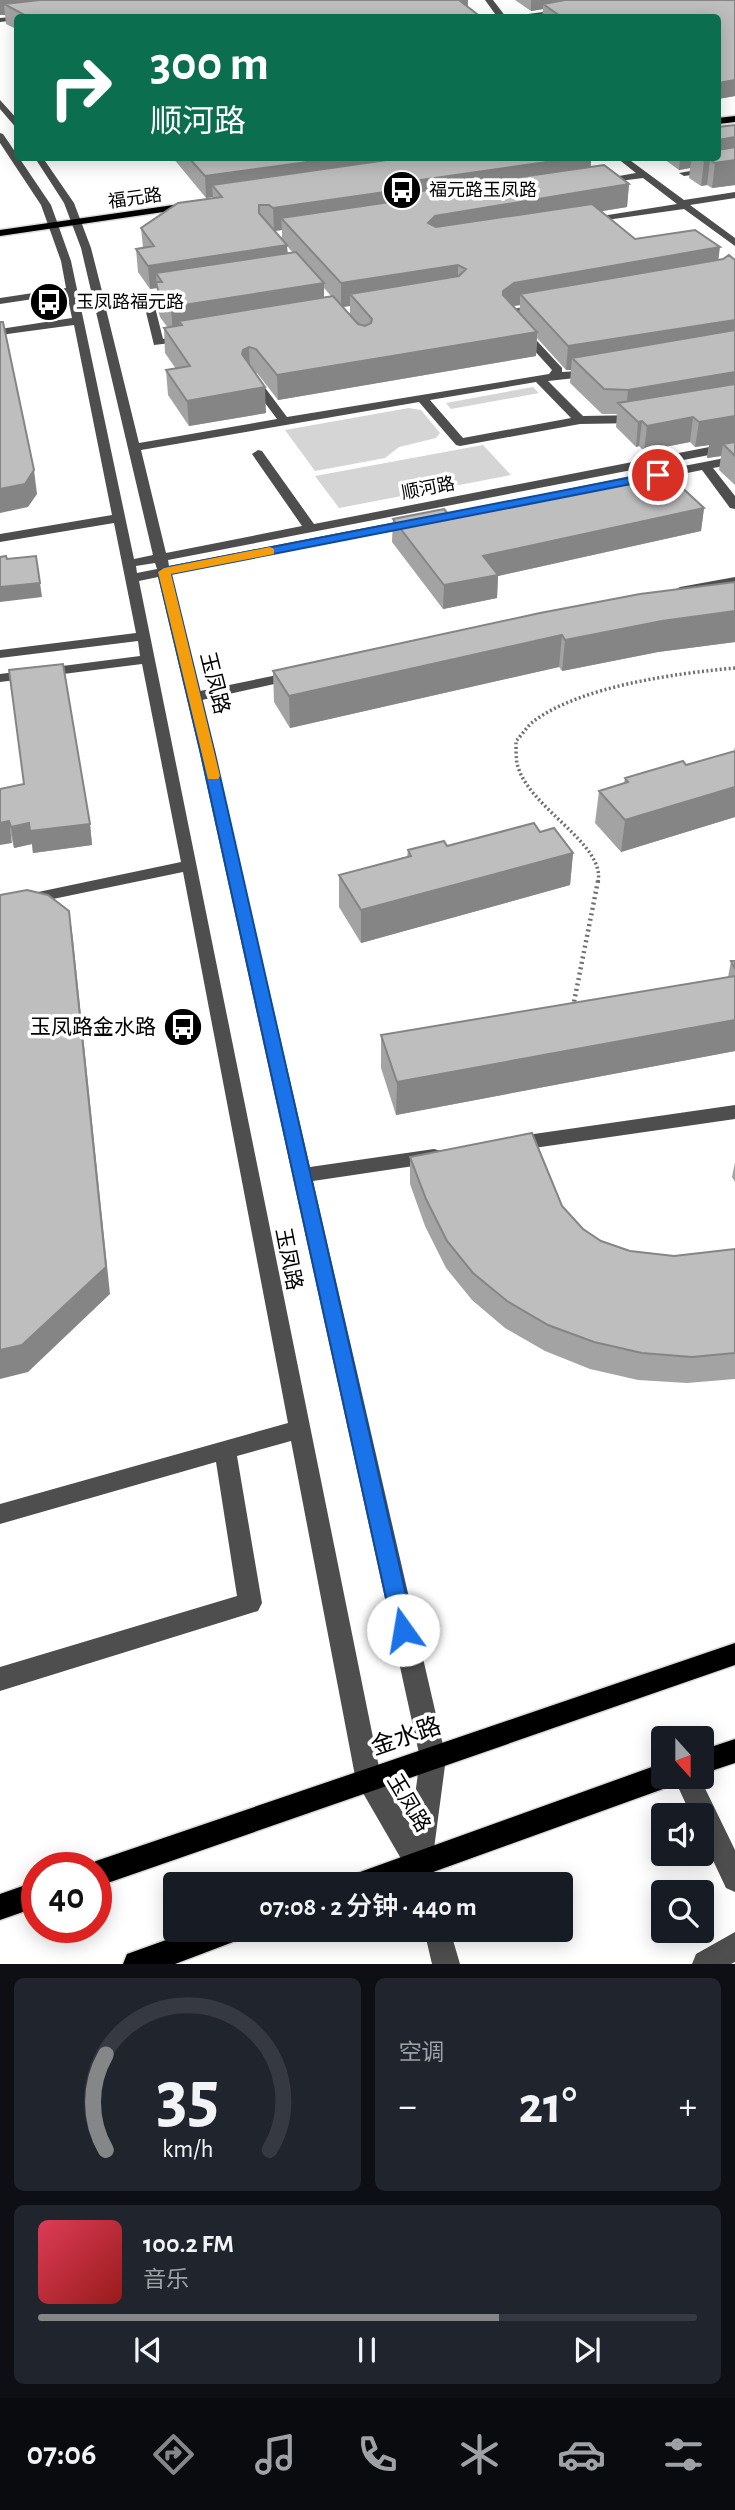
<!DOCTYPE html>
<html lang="zh">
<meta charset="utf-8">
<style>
:root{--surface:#171b24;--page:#20242c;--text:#f1f3f6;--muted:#9ea1a6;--line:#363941;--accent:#858687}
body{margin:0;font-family:"Alegreya Sans","Noto Sans SC",sans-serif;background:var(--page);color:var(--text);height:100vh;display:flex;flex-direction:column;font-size:26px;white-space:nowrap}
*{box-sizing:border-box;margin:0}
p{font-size:23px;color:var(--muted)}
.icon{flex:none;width:38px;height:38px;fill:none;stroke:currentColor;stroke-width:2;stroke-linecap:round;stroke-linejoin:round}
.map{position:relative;height:1964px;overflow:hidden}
.sheet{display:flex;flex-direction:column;gap:14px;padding:14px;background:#0d0f14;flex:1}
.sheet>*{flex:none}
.banner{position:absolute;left:14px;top:14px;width:707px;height:147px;border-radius:7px;box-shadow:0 4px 18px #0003;background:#0b6e4f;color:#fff;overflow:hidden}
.needle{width:46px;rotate:159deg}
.controls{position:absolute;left:651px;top:1726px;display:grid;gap:14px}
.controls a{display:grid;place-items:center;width:63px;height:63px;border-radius:7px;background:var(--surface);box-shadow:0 4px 18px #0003;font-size:35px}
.speed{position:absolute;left:21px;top:1852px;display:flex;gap:14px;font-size:35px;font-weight:700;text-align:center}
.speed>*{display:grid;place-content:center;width:91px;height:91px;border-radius:50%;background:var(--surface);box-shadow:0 4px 18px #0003;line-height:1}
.speed .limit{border:10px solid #d22;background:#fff;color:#111}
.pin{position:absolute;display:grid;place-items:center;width:60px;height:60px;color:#fff;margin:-30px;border:4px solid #fff;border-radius:50%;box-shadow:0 2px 7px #0007}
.me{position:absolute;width:77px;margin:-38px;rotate:347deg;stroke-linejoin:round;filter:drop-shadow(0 0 5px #0008)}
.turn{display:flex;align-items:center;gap:24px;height:147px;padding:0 21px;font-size:32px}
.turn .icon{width:91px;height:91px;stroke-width:2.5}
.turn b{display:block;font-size:49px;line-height:60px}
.big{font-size:52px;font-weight:600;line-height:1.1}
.sheet .tile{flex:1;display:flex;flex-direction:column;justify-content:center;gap:10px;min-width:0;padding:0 24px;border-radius:10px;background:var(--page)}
.sheet .dial{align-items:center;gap:0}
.dial svg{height:182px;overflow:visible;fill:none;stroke:var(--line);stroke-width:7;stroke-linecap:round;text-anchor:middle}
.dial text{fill:var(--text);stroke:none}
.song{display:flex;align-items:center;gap:21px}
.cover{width:84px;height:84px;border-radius:10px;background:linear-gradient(135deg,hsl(350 70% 55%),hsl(0 70% 35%))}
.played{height:7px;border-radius:4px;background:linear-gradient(90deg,var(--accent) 70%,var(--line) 70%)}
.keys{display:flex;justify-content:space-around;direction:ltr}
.heat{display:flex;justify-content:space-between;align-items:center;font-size:38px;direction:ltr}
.sheet .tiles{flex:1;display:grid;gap:14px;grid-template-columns:1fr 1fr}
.tile:last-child{grid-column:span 2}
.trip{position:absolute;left:163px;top:1872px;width:410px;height:70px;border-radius:7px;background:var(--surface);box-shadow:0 4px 18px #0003;font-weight:600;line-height:70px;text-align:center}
.tab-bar{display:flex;height:112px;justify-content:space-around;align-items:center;background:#090b0e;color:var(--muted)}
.tab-bar .icon{width:49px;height:49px}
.tab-bar .active{color:var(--accent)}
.tab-bar b{font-size:32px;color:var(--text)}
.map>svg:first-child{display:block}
.green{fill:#d5d5d5}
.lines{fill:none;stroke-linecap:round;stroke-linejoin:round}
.major-casing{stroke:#dbdbdb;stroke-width:3}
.path-far1{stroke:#707070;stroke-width:3.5;stroke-dasharray:2 2.5;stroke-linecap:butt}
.path{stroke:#707070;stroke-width:4.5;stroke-dasharray:2 3.5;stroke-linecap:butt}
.minor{fill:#4e4e4e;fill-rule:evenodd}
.major{fill:#000;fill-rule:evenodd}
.wall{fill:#a3a3a3;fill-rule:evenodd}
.shaded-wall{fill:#858585}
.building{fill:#bebebe;stroke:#858585;stroke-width:2}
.route{fill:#1a73e8;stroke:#114b97;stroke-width:2}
.slow{fill:#f59e0b}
.labels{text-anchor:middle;stroke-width:7;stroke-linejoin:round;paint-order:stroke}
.far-poi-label{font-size:18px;fill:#000;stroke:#fff;text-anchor:start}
.far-street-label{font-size:18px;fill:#000;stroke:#fff}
.street-label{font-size:21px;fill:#000;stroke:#fff}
.poi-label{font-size:21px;fill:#000;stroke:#fff;text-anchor:end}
.near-street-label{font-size:24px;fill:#000;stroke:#fff}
</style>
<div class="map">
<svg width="735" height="1964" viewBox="0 0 735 1964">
<rect width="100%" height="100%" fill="#fff"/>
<!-- green -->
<path class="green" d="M533,387L539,393L451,409L446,403Z
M409,408L421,410L440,433L436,438L399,447L385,458L315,471L285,430Z
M483,445L511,475L339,508L315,476Z"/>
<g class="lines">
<!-- major casing -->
<g class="major-casing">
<path id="major" d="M735,116V122L718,124V118Z
M194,202L197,203V207L0,236V230Z
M735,1643V1665L96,1887V1867H86L96,1861Z
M735,1739V1763L702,1774V1750Z
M663,1763V1776H676L672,1785L663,1789L397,1885H347L351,1876L360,1872Z
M37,1881V1907L0,1920V1894Z
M194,1930H245L241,1939L175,1964H123L127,1954Z"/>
</g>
<!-- path-far1 -->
<path class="path-far1" d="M598,882C606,843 526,807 517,763C516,757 516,748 516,741C522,735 527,726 534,721C581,686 678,673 735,668"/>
<!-- path -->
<path class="path" d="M573,1007L598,881"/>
<!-- minor -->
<path class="minor" d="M485,0H493L506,17L565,9L569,11L532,18H498Z
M21,16L18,20L0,22V18Z
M0,100L18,120V130L0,109Z
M0,133L3,134L51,205L71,261L134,559L153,555L81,248L64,203L35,158H43L74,203L91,248L104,299L160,293V297L153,299L163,339L188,335L194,338L188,341L154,345L143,300L105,305L139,443L277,419L247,379L253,376L257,377L287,417L549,374L552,370L504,317L513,309L542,304L547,307L546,309L520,314L515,317L562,368V372L594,370L600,373L594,376L548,381L583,416L639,415L645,419L639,423L580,424L460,446L456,445L419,402L141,450L166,553L302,526L252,454L258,450L262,451L314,524L735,442V450L168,560L169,566L416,518L422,522L416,526L171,574L200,691L297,671L304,675L297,679L202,700L310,1167L434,1149L441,1151L444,1156L441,1161L434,1163L313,1181L446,1758L432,1864L438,1885H412L407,1869L356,1781L291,1441L237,1456L262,1603L258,1611L0,1691V1667L237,1596L216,1462L0,1524V1504L288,1423L183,872L0,910V900L181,862L142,664L0,682V674L140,656L138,641L0,658V650L136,633L114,523L0,542V534L112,515L74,325L0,335V329L72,318L67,294L0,304V298L66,288L61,261L41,205L0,143ZM536,382L571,418L463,438L430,400ZM155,563L157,569L137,573L136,566ZM158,577L200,754L420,1758L411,1826L381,1777L139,581Z
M617,158H627L684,200L735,192V198L690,205L735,238V246L684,209L585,223L584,221L589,218L677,204L643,178L596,184V180L636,173Z
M735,163V169L684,176L679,173Z
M735,456V464L713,468L735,496V509L730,508L702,470L643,482L637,478L643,474Z
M735,577V585L680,595L673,591L680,587Z
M735,1105V1119L513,1151L506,1149L503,1144L506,1139L513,1137Z
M673,1776H699L735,1850V1892L726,1888L702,1837V1815H691Z
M424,1930H450L460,1964H432Z
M735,1932V1962L731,1964H692L696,1954Z"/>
<!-- major -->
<use href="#major" class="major"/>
</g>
<!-- wall -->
<path class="wall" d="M0,0H468V7L482,18H18V30L6,24L5,15H0Z
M515,0H735V96L718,99V18H542L543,9L531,11Z
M735,125V185L712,188L707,185L701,186L689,178L690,168L679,170L664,159V158H718Z
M173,158H591V166L629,184L627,207L602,211L635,239L718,260H735V485L719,470L721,456L707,458L709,445L695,447L690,442L644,451L639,446L636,447L616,427L617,414H602L570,383L571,370H566L537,338L536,356L278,400L257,373H255L266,413L189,426L168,395L166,370L176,369L165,353L164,328H168L160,317L158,309L157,288L150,289L138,272L136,249L143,248L141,228L213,198V197L206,198ZM282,230V239L275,231ZM287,247H288L293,253L288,254ZM324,288L331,296L324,297ZM520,305L519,312L514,306ZM350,306V315L343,307Z
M704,508L701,531L498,576L497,598L443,609L392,542L393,519L449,515Z
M735,582V642L658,652L562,671L559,667L290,728L274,702L273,671Z
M735,747V817L621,852L595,823L599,791L624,783L625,778L686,765L734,751Z
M0,789L90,824L92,845L33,853L32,844L14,848Z
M540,832L573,853L570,885L361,943L339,907V875L407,857L408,850L447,846Z
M731,961H735V1051L396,1115L381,1068V1035L728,977Z
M410,1157L562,1206L583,1229L601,1241L630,1251L674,1256L735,1249V1379L687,1383L638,1380L590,1369L545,1351L505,1328L472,1300L446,1268L425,1226L410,1184Z
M735,1162V1182L732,1177Z"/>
<!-- shaded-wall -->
<path class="shaded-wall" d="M0,0H129L4,4L5,15H0Z
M453,0H468L467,14Z
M531,0H600L543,4V9L531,11Z
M735,80V96L718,99V83Z
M735,137V185L712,188L715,163L710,160L707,185L701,186L704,161L718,158V140Z
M337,158H493L212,185L213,197L206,198L205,176Z
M575,158H591L590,177L400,205L393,188L400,183Z
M680,158H692L690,168L679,170Z
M629,184L627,207L435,239L428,223L435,216Z
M385,192V214L281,218L282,230L274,231L273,208Z
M287,245L288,268L156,273L157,288L150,289L148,266Z
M720,247L717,271L520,294V305L513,306L502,315L503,291L514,283Z
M458,265V288L350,294V306L341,307V283Z
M324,283V310L182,325L179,321L180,334L173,335L171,307Z
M735,320V343L572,358L571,370H566L568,346Z
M537,332L536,356L278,400L277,375Z
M249,347L250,372L242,354L243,350Z
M735,372V395L626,410L628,390Z
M265,387L266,413L189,426L187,401Z
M735,416V454L723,444L721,456L707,458L709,445L695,447L699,422Z
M693,417L690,442L644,451L647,426Z
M642,421L639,446L636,447L638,422Z
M34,470L37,494L28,507L0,513V489Z
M704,508L701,531L498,576L497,598L443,609L444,585L483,556Z
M40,583L42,597L0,602V587Z
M735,611V642L658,652L562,671L565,640L662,621Z
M562,635L559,667L290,728L289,696Z
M735,787V817L621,852L625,820Z
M9,821L12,843L0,845V823Z
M29,823L90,824L92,845L33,853L32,844L14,848L11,827Z
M573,853L570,885L361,943V910Z
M69,911L73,939L110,1294L28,1372L0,1379V1350Z
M735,1020V1051L396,1115L397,1082Z"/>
<!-- building -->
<path class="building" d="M40,0H459L482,18H30L4,4Z
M565,0H735V80L718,83V18H563L543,4Z
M735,125V137L718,140V127Z
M735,147V160L715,163L710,160L704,161L699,158H718V150Z
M189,158H337L205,176Z
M401,158H575L400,183L393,188L394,191L401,194L604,165L629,184L435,216L428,223L436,227L592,204L635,239L695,230L720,247L514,283L503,291V295L537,332L277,375L256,349L249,347L243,350L242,354L265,387L187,401L166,370L190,366L164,328L182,325L179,321L333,296L358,324L365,326L371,323L372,319L350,294L459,276L466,269L458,265L341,283L281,218L389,202L390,194L385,192L273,208L269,205H259V213L287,245L148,266L136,249L154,246L141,228L178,203L222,197L212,185Z
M296,252L324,283L171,307L158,290L156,282H162L156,273Z
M729,255L735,260V320L568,346L520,294L723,259Z
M0,322H3L34,470L25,484L0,489Z
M735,330V372L628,390L604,389L572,358Z
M735,384V416L699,422L693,417L647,426L642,421L638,422L618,403Z
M735,428V430L710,433Z
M735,442V456L723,444Z
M663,470L704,508L483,556L498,575L444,585L393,519L444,509L449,515Z
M6,556L7,559L36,556L40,583L0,587V557Z
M735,582V611L662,621L565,640L562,635L289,696L273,671L540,613L640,594Z
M63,664L90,824L30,831L29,823L11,827L9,821L0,823V789L24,784L9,670Z
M735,751V787L625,820L599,791L628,782L625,778L683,761L686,765Z
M534,823L540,832L554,828L573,853L361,910L339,875L411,856L408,850L444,841L447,846Z
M27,890L48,895L69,911L106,1267L22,1345L0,1350V895Z
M731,961H735V969Z
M735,976V1020L397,1082L381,1035Z
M532,1133L562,1206L583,1229L601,1241L630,1251L674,1256L735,1249V1353L692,1357L642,1353L594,1342L548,1325L507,1301L473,1273L447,1241L426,1199L410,1157Z"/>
<!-- route -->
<path class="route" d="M658,472L662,473V478L171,574L215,754L414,1630L411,1637L403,1640L396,1637L393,1630L201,754L158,572L164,568Z"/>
<!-- slow -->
<path class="slow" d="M270,547L274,549V554L171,574L220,776L218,779H208L158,572L164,568Z"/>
<!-- icons -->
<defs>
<g id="bus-disc" transform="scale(2.0125)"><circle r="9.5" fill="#000" stroke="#fff"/><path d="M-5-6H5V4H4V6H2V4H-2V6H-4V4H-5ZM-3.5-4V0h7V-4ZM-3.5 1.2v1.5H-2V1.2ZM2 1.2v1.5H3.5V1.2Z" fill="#fff"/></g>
</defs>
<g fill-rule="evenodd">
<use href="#bus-disc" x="402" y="190"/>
<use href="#bus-disc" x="49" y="302"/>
<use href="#bus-disc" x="183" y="1027"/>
</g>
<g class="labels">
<!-- far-poi labels -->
<g class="far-poi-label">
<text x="429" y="196">福元路玉凤路</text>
<text x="76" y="308">玉凤路福元路</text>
</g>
<!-- far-street labels -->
<g class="far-street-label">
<text transform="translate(135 198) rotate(-8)" y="6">福元路</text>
<text transform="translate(428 488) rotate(-11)" y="6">顺河路</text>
</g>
<!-- street labels -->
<g class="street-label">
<text transform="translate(215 683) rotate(76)" y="7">玉凤路</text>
<text transform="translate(289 1259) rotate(79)" y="7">玉凤路</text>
<text transform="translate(409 1803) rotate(59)" y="7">玉凤路</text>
</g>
<!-- poi labels -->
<g class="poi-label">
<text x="156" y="1034">玉凤路金水路</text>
</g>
<!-- near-street labels -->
<g class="near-street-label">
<text transform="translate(406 1736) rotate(-19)" y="8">金水路</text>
</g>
</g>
</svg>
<div class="controls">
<a><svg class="needle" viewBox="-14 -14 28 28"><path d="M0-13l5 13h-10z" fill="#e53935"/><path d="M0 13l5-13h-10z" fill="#9ea1a6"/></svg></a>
<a><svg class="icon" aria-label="sound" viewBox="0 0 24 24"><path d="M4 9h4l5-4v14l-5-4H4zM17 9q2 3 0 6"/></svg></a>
<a><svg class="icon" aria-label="search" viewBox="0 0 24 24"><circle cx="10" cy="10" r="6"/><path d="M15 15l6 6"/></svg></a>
</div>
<div class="speed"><div class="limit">40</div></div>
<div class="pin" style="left:658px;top:475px;background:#d93025"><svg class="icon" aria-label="arrive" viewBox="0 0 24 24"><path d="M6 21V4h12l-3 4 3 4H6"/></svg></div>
<svg class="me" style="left:403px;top:1630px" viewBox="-20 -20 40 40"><circle r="19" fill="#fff"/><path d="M0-13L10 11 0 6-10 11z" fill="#1a73e8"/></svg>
<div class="trip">07:08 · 2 分钟 · 440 m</div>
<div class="banner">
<div class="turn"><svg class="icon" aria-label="right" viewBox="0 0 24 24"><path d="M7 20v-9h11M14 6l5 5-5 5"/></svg><div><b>300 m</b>顺河路</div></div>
</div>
</div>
<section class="sheet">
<div class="tiles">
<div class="tile dial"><svg viewBox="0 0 100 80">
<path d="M14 69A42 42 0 1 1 86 69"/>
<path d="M14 69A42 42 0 0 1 14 27" stroke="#858687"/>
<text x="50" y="56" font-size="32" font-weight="700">35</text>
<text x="50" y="72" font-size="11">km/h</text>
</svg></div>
<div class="tile"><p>空调</p>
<div class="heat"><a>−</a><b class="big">21°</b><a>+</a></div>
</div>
<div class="tile">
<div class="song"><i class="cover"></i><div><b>100.2 FM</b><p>音乐</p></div></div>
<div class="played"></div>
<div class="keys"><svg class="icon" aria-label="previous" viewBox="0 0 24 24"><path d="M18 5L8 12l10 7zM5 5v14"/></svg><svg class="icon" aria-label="pause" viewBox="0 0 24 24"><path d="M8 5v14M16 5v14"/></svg><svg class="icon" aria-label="next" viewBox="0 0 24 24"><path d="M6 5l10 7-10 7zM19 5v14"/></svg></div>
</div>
</div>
</section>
<nav class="tab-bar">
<b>07:06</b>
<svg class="icon active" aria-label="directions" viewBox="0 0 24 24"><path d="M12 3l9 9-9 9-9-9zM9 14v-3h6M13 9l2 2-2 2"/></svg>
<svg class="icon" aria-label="music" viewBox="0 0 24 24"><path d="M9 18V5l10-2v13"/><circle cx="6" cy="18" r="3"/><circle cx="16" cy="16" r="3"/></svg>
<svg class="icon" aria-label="phone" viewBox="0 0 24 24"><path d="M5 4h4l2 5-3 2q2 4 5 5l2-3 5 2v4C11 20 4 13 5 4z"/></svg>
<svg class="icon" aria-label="climate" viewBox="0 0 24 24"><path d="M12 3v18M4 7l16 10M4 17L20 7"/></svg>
<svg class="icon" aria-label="car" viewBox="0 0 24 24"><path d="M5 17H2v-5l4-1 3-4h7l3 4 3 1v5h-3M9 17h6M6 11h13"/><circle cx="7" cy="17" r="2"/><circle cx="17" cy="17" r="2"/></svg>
<svg class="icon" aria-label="filters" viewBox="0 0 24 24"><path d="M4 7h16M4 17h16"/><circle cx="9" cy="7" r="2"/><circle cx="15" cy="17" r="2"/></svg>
</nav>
